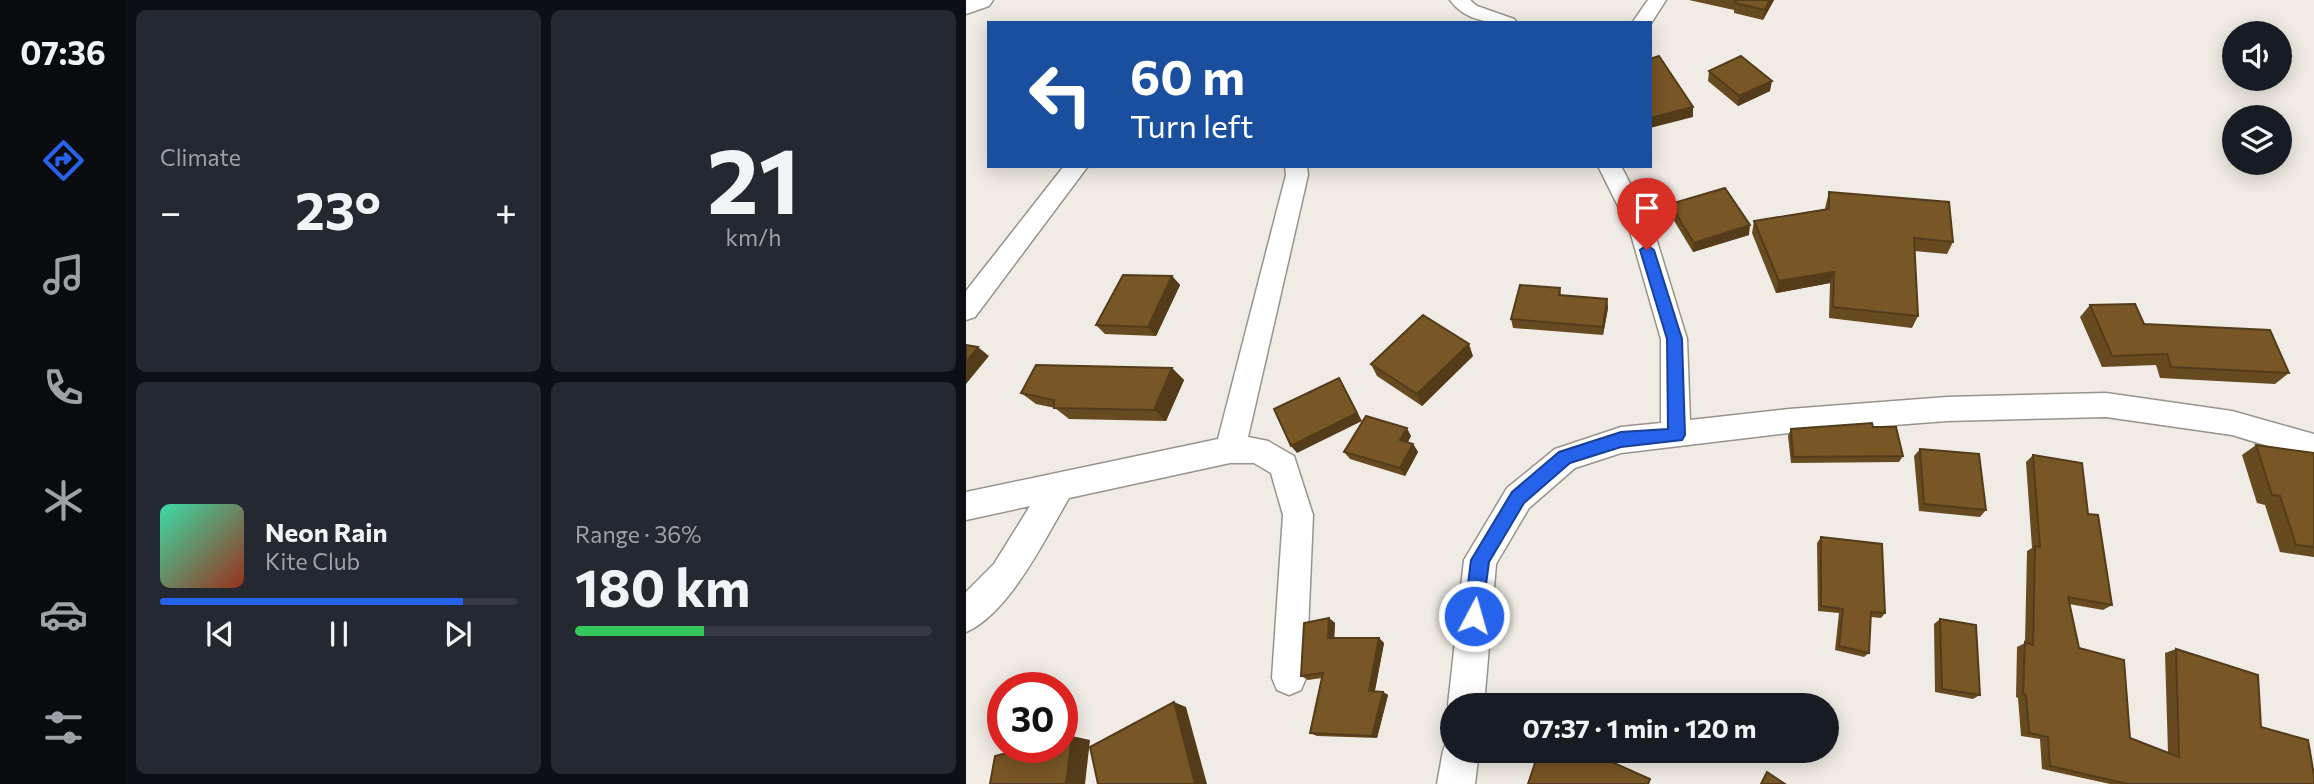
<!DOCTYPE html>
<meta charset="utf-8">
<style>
:root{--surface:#171b24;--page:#242831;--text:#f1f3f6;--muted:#9ea1a6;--line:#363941;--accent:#2563eb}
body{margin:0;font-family:Commissioner,sans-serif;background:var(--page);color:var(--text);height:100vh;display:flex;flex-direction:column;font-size:26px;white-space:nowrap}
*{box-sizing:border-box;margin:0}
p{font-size:23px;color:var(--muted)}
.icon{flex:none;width:38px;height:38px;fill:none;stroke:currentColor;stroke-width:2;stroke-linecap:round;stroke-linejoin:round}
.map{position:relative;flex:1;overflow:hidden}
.details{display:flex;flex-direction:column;gap:10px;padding:10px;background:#0d0f14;width:840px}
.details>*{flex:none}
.hud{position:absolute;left:21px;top:21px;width:665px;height:147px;border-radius:0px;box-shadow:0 4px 18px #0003;background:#1a4fa0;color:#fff;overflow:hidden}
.fabs{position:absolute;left:1256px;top:21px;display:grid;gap:14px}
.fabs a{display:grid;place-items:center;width:70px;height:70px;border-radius:50%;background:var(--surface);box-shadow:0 4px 18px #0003;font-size:35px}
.speed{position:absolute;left:21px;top:672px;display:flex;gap:14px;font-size:35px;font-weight:700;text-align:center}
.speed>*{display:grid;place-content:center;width:91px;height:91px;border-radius:50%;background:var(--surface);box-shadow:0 4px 18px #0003;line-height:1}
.speed .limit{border:10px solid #d22;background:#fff;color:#111}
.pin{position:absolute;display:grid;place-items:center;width:60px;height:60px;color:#fff;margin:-72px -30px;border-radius:50% 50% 50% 0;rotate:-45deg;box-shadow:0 0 7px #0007}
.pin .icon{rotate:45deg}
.me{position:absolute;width:77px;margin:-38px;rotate:6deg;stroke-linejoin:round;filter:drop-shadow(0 0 5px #0008)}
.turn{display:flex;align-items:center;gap:24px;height:147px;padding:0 28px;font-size:32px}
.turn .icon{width:91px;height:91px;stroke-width:2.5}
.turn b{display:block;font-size:49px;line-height:60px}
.big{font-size:52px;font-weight:700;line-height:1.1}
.details .widget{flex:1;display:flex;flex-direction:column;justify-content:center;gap:10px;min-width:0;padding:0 24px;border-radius:10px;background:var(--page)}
.details .dial{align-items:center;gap:0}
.dial b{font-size:91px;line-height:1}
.song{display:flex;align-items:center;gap:21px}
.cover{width:84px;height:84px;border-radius:10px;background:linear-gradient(135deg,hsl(160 70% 55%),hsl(10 70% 35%))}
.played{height:7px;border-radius:4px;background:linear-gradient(90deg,var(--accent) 85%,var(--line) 85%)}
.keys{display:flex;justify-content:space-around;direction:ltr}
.heat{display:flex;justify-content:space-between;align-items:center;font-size:38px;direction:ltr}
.charge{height:10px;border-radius:5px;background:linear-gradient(90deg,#34c759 36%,var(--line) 0)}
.details .tiles{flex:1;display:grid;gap:10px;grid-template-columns:repeat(2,1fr)}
.trip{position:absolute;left:474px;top:693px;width:399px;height:70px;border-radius:35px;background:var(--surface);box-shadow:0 4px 18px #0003;font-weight:700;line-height:70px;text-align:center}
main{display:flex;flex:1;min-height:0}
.tab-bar{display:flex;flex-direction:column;width:126px;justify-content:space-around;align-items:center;background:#090b0e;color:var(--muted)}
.tab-bar .icon{width:49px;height:49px}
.tab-bar .active{color:var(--accent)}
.tab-bar b{font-size:32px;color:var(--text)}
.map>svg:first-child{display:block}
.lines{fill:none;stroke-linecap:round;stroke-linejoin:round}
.street-casing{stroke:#98938d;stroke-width:3}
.highway-casing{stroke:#98938d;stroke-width:3}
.street{fill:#fff;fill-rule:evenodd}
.highway{fill:#fff;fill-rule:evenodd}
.wall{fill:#674a20}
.shaded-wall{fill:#543c1a}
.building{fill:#785625;stroke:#543c1a;stroke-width:2}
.route{fill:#2563eb;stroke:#184099;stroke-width:2}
</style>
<main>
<nav class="tab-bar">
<b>07:36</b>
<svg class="icon active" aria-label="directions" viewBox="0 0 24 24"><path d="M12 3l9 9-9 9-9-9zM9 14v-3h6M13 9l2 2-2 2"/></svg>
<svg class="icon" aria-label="music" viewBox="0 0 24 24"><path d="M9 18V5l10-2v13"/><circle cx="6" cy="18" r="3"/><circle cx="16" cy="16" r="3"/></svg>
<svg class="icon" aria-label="phone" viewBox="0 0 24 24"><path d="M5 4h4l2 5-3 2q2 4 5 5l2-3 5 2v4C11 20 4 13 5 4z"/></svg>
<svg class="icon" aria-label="climate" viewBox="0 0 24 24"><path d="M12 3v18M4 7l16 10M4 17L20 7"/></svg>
<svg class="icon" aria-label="car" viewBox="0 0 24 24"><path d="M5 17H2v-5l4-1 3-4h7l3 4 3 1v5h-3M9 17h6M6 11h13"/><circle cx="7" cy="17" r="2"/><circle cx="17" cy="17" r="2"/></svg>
<svg class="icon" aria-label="filters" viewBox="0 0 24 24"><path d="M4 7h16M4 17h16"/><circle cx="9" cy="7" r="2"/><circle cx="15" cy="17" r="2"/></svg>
</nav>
<section class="details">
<div class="tiles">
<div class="widget"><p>Climate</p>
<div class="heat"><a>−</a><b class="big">23°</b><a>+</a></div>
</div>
<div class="widget dial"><b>21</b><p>km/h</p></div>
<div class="widget">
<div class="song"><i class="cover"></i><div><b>Neon Rain</b><p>Kite Club</p></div></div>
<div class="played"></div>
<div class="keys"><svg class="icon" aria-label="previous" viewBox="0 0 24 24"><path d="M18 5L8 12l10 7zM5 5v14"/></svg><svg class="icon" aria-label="pause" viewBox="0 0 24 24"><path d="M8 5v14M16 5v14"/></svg><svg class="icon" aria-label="next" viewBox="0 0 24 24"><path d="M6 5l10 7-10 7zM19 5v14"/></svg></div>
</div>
<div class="widget"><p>Range · 36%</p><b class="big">180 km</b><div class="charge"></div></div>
</div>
</section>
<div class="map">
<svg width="1348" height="784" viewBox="0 0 1348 784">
<rect width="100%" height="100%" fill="#f0ebe4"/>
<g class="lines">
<!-- street casing -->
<g class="street-casing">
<path id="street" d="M484,0H504L511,6L548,19L551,23C525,23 500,22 484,0Z
M682,0H700L684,25V23H666Z
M98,166H122L9,317L0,320V291Z
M319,166H341L342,175L282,437L302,441L328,456L347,515L340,678L335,690L323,695L311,690L306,678L317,515L305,473L288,463H264L103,498C80,537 43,614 0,632V592L28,564L64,506L0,520V492L252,439L320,175Z
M632,166H655L687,228L721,339L724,420L823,409L981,397L1140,393L1266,411L1348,434V460L1266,435L1140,417L981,421L823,433L655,453L609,468L563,508L530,564L518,705H486V715L482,705L498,560L541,488L589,449L655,427L695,423V339L663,228Z
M486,736V751H513L509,784H471L477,751L482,738Z"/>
</g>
<!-- highway casing -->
<g class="highway-casing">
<path id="highway" d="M0,0H27L23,6L0,14Z"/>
</g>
<!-- street -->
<use href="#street" class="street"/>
<!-- highway -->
<use href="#highway" class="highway"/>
</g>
<!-- wall -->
<path class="wall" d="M723,0H808L797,20L768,13V10Z
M743,71L804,91L772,106L742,81Z
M863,192L987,242L981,254L948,251L952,316L946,328L863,318L864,283L810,293L786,233L788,221L859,209L860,204Z
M704,204L783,235L727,252L704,214Z
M206,276L214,285L190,336L139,334L130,325Z
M594,288L595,295L641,299L642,308L637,335L547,328L545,319Z
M1124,305L1178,324L1323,373L1309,384L1194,378L1190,365L1136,367L1114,317Z
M507,356L456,406L411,376L405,364Z
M206,368L218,380L200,421L103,419L89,408L70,404L55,393Z
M907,427L937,456L933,462L825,463L822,436L825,429Z
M445,436L441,443L447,444L452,452L439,476L384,459L378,452Z
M1290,445L1348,453V557L1314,552L1299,505L1291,503L1276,455Z
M954,449L1020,510L1014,517L953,511L948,456Z
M1067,455L1122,514L1146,605L1137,610L1103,604L1113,648L1164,738L1202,753L1199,653L1210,649L1295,727L1348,784H1144L1076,769L1074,739L1055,736L1052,698L1050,697L1051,647L1059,643L1061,551L1066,548L1060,462Z
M855,537L919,613L915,618L905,617L903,653L898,657L869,650L873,613L852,611L851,543Z
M363,618L369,623L368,638H413L418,643L409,691L417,692L422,695L411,738L351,736L344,733L356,678L342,680L335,676Z
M974,619L1014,695L1007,699L969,692L968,624Z"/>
<!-- shaded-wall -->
<path class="shaded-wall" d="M804,0H808L797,20L799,10Z
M806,81L804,91L772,106L773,96Z
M727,107V117L684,128V118Z
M784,225L783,235L727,252L728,243Z
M868,272L864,283L810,293L813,281Z
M206,276L214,285L190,336L182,327Z
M641,299L642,308L637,335V327Z
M503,344L507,356L456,406L451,394Z
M12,347L23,356L0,384V362Z
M206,368L218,380L200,421L188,410Z
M373,378L396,421L331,453L325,446Z
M441,428L445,436L439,448L434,440Z
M447,444L452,452L439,476L434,468Z
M363,618L369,623L368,642L362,638Z
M413,638L418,643L408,694L403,691Z
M417,692L422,695L411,738L406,736Z
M208,702L220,707L241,784H229Z
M106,736L124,740L119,784H100Z"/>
<!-- building -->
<path class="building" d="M768,0H804L799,10L769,3L770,1Z
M693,56L727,107L684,118V59Z
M775,56L806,81L773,96L743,71Z
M759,188L784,225L728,243L704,204Z
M863,192L983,202L987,242L948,238L952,316L867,307L868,272L813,281L788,221L863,209Z
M157,275L206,276L182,327L130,325Z
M554,285L594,288L593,295L641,299L637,327L545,319Z
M1169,304L1178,324L1304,330L1323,373L1205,367L1201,354L1146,356L1124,305Z
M457,315L503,344L451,394L405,364Z
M0,345L12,347L0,362Z
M70,365L206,368L188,410L88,408V400L55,393Z
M373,378L391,413L325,446L308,409Z
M400,416L441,428L434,440L447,444L434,468L378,452Z
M906,423L907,427H930L937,456L827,457L825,429Z
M1290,445L1348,453V547L1330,545L1314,496L1306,495Z
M954,449L1013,454L1020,510L958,504Z
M1067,455L1116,463L1122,514L1132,515L1146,605L1102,597L1113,648L1158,660L1164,738L1213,757L1210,649L1292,675L1295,727L1342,740L1348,775V784H1162L1084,766L1082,737L1063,733L1060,695L1057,694L1059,642L1067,645L1069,546L1074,547Z
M855,537L916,544L919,613L905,612L903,653L873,646L877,609L855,606Z
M363,618L362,638H413L403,691L417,692L406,736L344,733L357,673L335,676L338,623Z
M974,619L1010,625L1014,695L976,689Z
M208,702L229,784H132L124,747Z
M106,736L100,784H24L29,756L64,747H96V739Z
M573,751H621L684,779L682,784H562Z
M801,772L819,784H795Z"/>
<!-- route -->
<path class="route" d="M681,245L688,250L716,339L719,435L716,440L655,447L604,463L558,503L523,562L515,622L508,625L501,622L498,616L505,560L546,492L593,452L655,432L702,429L701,339L674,250Z"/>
</svg>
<div class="fabs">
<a><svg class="icon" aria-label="sound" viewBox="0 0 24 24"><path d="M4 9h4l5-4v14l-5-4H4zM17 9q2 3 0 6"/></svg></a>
<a><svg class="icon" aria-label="layers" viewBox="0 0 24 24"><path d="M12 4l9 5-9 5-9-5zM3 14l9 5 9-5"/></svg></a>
</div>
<div class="speed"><div class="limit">30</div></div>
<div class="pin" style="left:681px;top:250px;background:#d93025"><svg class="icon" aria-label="arrive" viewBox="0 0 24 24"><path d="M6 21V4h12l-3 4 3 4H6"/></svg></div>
<svg class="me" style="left:508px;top:616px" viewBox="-20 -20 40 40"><circle r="17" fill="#2563eb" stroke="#fff" stroke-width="3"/><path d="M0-11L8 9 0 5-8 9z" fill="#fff"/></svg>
<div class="trip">07:37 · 1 min · 120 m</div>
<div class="hud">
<div class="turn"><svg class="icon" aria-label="left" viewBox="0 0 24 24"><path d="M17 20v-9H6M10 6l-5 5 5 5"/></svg><div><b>60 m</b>Turn left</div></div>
</div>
</div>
</main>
